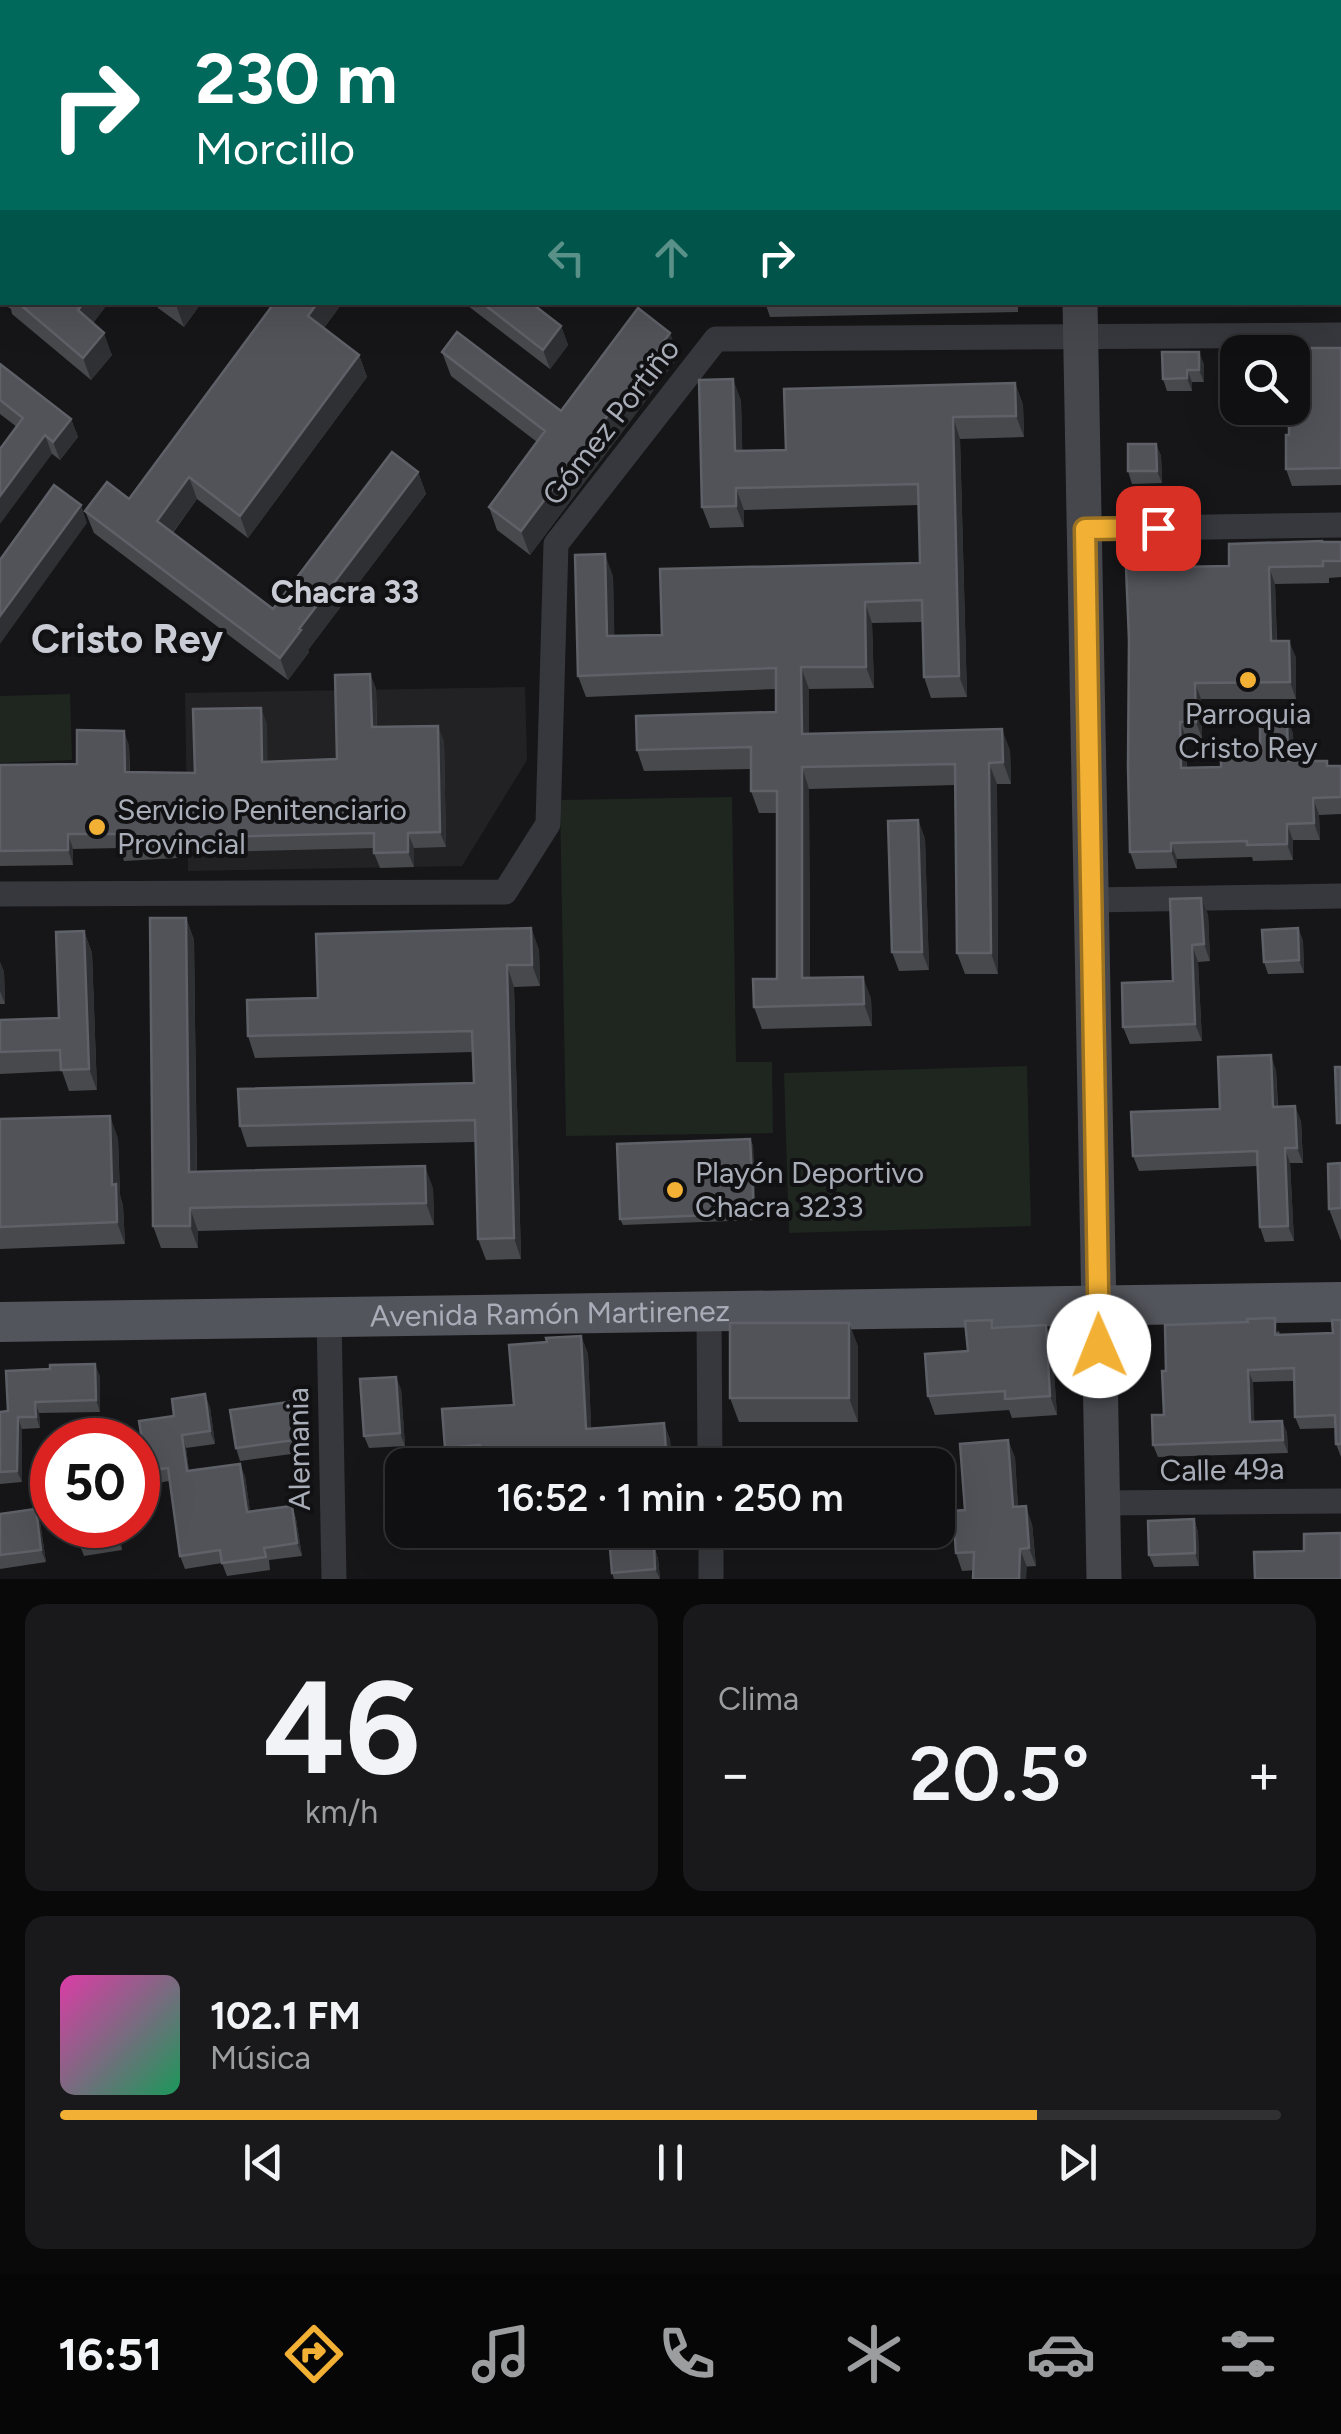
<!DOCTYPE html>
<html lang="es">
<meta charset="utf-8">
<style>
:root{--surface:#101012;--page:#19191b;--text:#f1f3f6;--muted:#9c9d9f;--line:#303032;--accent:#f2b134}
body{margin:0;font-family:Figtree,sans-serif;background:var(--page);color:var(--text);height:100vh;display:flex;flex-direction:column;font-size:38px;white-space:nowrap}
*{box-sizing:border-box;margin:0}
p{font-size:32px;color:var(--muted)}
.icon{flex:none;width:55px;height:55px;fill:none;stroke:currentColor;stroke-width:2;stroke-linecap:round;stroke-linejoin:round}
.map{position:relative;height:1579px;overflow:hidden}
.sheet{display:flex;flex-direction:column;gap:25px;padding:25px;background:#09090a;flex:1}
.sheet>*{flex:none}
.hud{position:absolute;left:0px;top:0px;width:1342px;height:305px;box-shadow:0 10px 40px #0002,0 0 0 2px var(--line);background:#00695c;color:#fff;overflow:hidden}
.fabs{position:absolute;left:1220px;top:335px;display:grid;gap:20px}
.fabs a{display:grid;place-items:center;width:90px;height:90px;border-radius:20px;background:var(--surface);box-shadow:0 10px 40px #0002,0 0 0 2px var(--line);font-size:50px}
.speed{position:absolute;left:30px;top:1418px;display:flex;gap:20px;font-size:50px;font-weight:700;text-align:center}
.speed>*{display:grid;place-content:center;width:130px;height:130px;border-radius:50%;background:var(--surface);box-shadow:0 10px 40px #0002,0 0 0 2px var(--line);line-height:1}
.speed .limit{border:15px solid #d22;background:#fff;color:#111}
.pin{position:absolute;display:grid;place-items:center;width:85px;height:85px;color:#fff;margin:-42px;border-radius:20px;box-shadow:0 5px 15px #0006}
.me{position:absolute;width:110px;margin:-55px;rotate:359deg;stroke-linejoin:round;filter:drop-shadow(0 0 8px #0008)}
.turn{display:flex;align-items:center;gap:35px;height:210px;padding:0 30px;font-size:45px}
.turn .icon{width:130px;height:130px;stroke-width:2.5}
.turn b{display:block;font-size:70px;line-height:85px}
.lanes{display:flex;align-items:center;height:95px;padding:0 30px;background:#0003;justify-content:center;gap:50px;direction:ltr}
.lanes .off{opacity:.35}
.big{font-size:75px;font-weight:600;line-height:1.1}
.sheet .widget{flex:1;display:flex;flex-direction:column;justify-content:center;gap:15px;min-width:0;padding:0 35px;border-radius:20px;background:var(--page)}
.sheet .dial{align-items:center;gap:0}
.dial b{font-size:130px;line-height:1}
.song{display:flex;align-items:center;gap:30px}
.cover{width:120px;height:120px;border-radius:15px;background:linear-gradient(135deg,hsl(320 70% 55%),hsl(150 70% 35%))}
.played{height:10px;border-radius:5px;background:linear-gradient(90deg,var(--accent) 80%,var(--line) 80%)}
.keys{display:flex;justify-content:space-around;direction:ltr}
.heat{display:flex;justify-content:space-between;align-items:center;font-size:55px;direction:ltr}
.sheet .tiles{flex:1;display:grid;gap:25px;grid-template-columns:1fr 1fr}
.widget:last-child{grid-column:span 2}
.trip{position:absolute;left:385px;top:1448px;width:570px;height:100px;border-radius:20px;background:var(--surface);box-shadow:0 10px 40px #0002,0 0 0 2px var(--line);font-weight:600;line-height:100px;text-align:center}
.menu{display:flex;height:160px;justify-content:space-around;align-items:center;background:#060607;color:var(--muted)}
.menu .icon{width:70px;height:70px}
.menu .current{color:var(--accent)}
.menu b{font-size:45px;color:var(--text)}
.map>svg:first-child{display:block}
.built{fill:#222225}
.green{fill:#1e261f}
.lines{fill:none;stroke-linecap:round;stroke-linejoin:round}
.minor{stroke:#37383d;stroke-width:25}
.secondary{stroke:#45474d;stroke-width:35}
.primary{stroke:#53555c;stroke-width:40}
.wall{fill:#47494d}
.shaded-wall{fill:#2f3033}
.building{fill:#525359;stroke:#5f6168;stroke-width:2.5}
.route-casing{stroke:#9d7322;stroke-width:25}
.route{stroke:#f2b134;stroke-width:18}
.poi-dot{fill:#f2b134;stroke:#111113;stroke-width:4}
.labels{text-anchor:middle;stroke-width:8;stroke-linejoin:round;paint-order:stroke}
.street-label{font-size:30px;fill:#a8adb8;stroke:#111113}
.poi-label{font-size:30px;fill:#a8adb8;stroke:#111113;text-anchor:start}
.neighbourhood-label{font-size:32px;font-weight:bold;fill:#c9ccd4;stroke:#111113}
.district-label{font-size:40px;font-weight:bold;fill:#c9ccd4;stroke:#111113}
</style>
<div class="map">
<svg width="1341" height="1579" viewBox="0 0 1341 1579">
<rect width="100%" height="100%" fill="#161618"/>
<!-- built -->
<path class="built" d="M525,687L527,760L462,866L188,871L185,693Z"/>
<!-- green -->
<path class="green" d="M70,694L72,760L0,763V696Z
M732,797L736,1062H772L773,1133L566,1136L560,800Z
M1027,1066L1031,1226L789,1233L784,1073Z"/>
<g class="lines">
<!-- minor -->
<path class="minor" d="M1085,529L1341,525
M0,894L505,892L548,824L556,544L716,339L1341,335
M1091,900L1341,896
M709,1312L710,1465
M329,1317L334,1579
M1103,1503L1341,1501
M711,1530V1579"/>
<!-- secondary -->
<path class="secondary" d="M1075,0V2
M1080,302L1104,1579"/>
<!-- primary -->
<path class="primary" id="s1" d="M0,1322L1341,1302"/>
</g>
<!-- wall -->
<path class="wall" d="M2,183V302H109L93,323L112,355L91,380L12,314L11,309L0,302V187Z
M156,302H202L184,327L158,308Z
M275,302H343L324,328L359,355L367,377L248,538L197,499L173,533L273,609L418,472L426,494L308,650L309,652L288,680L94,533L85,511L129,499Z
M463,302H530L561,326L568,345L550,369Z
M765,302H1018V312L770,317Z
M1341,348V485L1292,486L1286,469L1289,435Z
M442,352L561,411L679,356L530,555L497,530L489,507L537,442L451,376Z
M0,364L71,419L78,437L60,460L0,414Z
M1204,364V382H1192V391H1167L1163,379Z
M1015,383L1023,405L1024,437L960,439L967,697L931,698L924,677L922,622L872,623L874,688L809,689V734L1010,750L1011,784H997L998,974H965L957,953L955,785L809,789L810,978L871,998L872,1026L762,1029L754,1007L777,979V813H759L751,791V769L644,771L637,750L776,712V689L586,697L578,676L613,576L614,636L662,635L920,563L919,505L744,510V527L710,528L702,507L741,400L742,451L786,450Z
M1156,444L1161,456L1162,483L1132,484L1128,471Z
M1323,542H1341V577L1329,578V583L1275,584L1277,641L1296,657V699H1201L1202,738H1186L1187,768L1221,767L1260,745L1287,718L1293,734L1294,761L1328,766H1341V814L1319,815L1320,840H1293V860L1253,861L1252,857L1177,859V868L1136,869L1130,852L1155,567L1229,566Z
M370,674L376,689L377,727L444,741L446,847L414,848V867L380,868L374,853V848L177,853V858L124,861L120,848L73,849V865L0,866V765L77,764L129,745L130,772L195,773L267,723V762L337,759Z
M918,820L925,839L929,970L899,971L892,952Z
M1208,914L1210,961L1198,962L1202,1041L1130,1044L1123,1027L1173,981Z
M186,918L194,940L197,1172L433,1188L434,1225L198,1231V1248H161L153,1226Z
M531,928L539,950L540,986L514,987L521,1259L486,1260L478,1239L475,1142L247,1147L240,1126L474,1083L473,1052L255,1058L248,1036L318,998Z
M1298,928L1303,941L1304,973L1268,974L1264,962Z
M84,931L92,953L97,1090L69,1091L62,1071L0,1074V1020L59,1018Z
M0,962L4,972L5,1004H0Z
M1276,1070L1278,1106L1301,1121L1303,1163H1290L1294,1241L1265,1242L1260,1227L1257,1166L1139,1171L1133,1156L1220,1109Z
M0,1119L118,1138L120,1195L123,1206L125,1244L0,1249Z
M753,1145L756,1220L623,1225L620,1219Z
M1341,1163V1241L1329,1209Z
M992,1320L995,1328L1046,1325L1052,1344L1057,1415L1012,1418L1009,1410L935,1415L928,1396L968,1351Z
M1341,1320V1457L1336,1444L1335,1428L1300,1429L1295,1417L1294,1381L1253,1382L1254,1421H1282L1287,1433L1288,1453L1158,1457L1153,1445L1164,1415L1166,1371L1279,1331L1280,1335L1333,1333Z
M849,1323L858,1347V1422H739L730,1398Z
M581,1336L588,1354L591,1428L664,1423L670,1440L672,1465H482L481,1463L451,1465L445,1448L514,1405L547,1342Z
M100,1376V1412L39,1413L40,1428L22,1429V1482L0,1484V1412L8,1411Z
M401,1389L405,1446L369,1448L364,1436Z
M210,1407L215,1444L186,1448L189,1471L245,1476L250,1512L292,1506L296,1519L302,1556L269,1560L270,1570L227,1576L222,1563L185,1569L180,1556L169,1481L151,1484L147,1471L174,1416Z
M294,1415L299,1453L240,1461L236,1448Z
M1008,1440L1015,1458L1018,1507L1032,1524L1036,1566L962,1571L956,1553L965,1510Z
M0,1514L40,1522L46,1562L0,1569Z
M1194,1519L1198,1532L1199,1566L1154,1567L1149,1555Z
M77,1525H118L122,1550L84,1556L79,1543Z
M640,1530H672L673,1548L655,1549L658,1559L660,1579H614L612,1573L645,1547Z"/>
<!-- shaded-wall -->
<path class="shaded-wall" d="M2,113V146L0,150V116Z
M84,302H109L86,333L78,310Z
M175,302H202L184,327Z
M318,302H343L316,339L308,316Z
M561,326L568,345L550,369L543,350Z
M104,333L112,355L91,380L83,358Z
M670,333L679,356L530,555L521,531Z
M1199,352L1204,364V382L1199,370Z
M359,355L367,377L248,538L240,516Z
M1187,370L1192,382V391L1187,378Z
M733,379L741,400L743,472L735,451Z
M1015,383L1023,405L1024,437L1016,416Z
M953,417L960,439L967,697L959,676Z
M71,419L78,437L60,460L53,442Z
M45,435L52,454L0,524V496Z
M1156,444L1161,456L1162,483L1157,471Z
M418,472L426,494L308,650L309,652L288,680L280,658L299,629Z
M189,477L197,499L165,543L157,521Z
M736,488L744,510V527L736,506Z
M81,505L87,523L0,644V616Z
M1175,550L1181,567H1175Z
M605,554L613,576L615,658L607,636Z
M1269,567L1275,584L1277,657L1271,641Z
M865,602L872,623L874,688L866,667Z
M1289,641L1296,657V699L1290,682Z
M801,667L809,689V755L802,734Z
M370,674L376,689L377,742L372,727Z
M1195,683L1201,699L1202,738L1196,722Z
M261,708L267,723L268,776L262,762Z
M1287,718L1293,734L1294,778L1288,761Z
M1180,722L1186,738L1187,785L1181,768Z
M438,726L444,741L446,847L440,832Z
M1002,729L1010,750L1011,784L1003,762Z
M124,731L129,745L130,787L125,772Z
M989,763L997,784L998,974L991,953Z
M802,767L809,789L810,1000L802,978Z
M1313,798L1319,815L1320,840L1314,823Z
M918,820L925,839L929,970L922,952Z
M1287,824L1293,840V860L1287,844Z
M408,833L414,848V867L408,852Z
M68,834L73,849V865L68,850Z
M1171,843L1177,859V868L1171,851Z
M1201,898L1208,914L1210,961L1204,944Z
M186,918L194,940L197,1194L189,1172Z
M531,928L539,950L540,986L532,965Z
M1298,928L1303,941L1304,973L1299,960Z
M84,931L92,953L97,1090L89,1069Z
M1192,945L1198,962L1202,1041L1195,1024Z
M0,962L4,972L5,1004L0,991Z
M507,965L514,987L521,1259L514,1238Z
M863,977L871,998L872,1026L864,1004Z
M1271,1055L1276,1070L1278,1122L1273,1107Z
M1295,1106L1301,1121L1303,1163L1297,1148Z
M110,1116L118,1138L120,1195L123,1206L125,1244L117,1222L112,1185Z
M750,1139L753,1145L756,1220L754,1213Z
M1285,1148L1290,1163L1294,1241L1288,1226Z
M425,1166L433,1188L434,1225L426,1203Z
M190,1208L198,1231V1248L190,1226Z
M849,1323L858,1347V1422L849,1398Z
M1046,1325L1052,1344L1057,1415L1050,1396Z
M581,1336L588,1354L592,1446L586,1429Z
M95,1364L100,1376V1412L96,1400Z
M1248,1370L1253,1382L1255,1434L1250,1422Z
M396,1377L401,1389L405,1446L400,1433Z
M205,1394L210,1407L215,1444L210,1431Z
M35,1402L39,1413L40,1428L36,1417Z
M289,1402L294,1415L299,1453L295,1440Z
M18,1417L22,1429V1482L17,1471Z
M1282,1421L1287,1433L1288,1453L1283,1440Z
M664,1423L670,1440L672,1465H667Z
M182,1435L186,1448L191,1484L187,1471Z
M1008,1440L1015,1458L1019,1525L1013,1507Z
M240,1464L245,1476L252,1525L247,1512Z
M292,1506L296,1519L302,1556L297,1543Z
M1026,1506L1032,1524L1036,1566L1029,1548Z
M36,1509L40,1522L46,1562L41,1550Z
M1194,1519L1198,1532L1199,1566L1195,1553Z
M115,1525H118L122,1550L117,1538Z
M667,1530H672L673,1548Z
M654,1546L658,1559L660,1579L655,1569Z
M1020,1549L1027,1567L1026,1579H1019Z"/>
<!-- building -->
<path class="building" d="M1120,0H1219V2H1120Z
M1337,0H1341L1340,208V2H1337Z
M2,54V113L0,116V58Z
M2,183V234L0,237V187Z
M0,245L2,247V287L0,285Z
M17,302H84L78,310L104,333L83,358Z
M275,302H318L308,316L359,355L240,516L189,477L157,521L273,609L392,452L418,472L299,629L301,630L280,658L85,511L107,482L129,499Z
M481,302H530L561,326L543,350Z
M638,308L670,333L521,531L489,507L545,431L442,352L457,332L561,411Z
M1288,348H1341V468L1286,469V435H1289V408H1292V352H1288Z
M1162,352H1199V370H1187V378L1163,379Z
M0,364L71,419L53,442L45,435L0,496V449L23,418L0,400Z
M733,379L735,451L786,450L784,389L1015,383L1016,416L953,417L959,676L924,677L922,600L865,602L866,667H801L802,734L1002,729L1003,762L989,763L991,953H957L955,764L802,767V978L863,977L864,1004L754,1007L753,979H777V791H751V747L637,750L636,716L776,712V668L578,676L575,555L605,554L607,636L662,635L660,569L920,563L918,484L736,488V506L702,507L699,380Z
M1128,444H1156L1157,471H1128Z
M54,485L81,505L0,616V560Z
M1322,541V542H1341V561H1323V566L1269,567L1271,641H1289L1290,682L1195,683L1196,722H1180L1181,768L1221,767V746L1260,745V718H1287L1288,761H1327V766H1341V797L1313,798L1314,823L1287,824V844L1247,845V841L1171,843V851L1130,852L1128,767L1129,640L1126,567H1155V550H1175V567L1229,566V544Z
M370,674L372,727L438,726L440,832L408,833V852L374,853V833L172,838V844L119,846L118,834H68V850L0,851V765L77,764V730L124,731L125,772L195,773L193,709L261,708L262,762L337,759L335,675Z
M918,820L922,952H892L888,821Z
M1201,898L1204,944L1192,945L1195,1024L1123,1027L1122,983L1173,981L1170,899Z
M150,918H186L189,1172L425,1166L426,1203L190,1208V1226H153Z
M531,928L532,965H507L514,1238L478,1239L475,1120L240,1126L238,1089L474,1083L472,1031L248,1036L247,1000L318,998L316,934Z
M1298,928L1299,960L1264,962L1262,930Z
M84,931L89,1069L61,1070L60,1050L0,1052V1020L59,1018L56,932Z
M1271,1055L1273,1107L1295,1106L1297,1148H1285L1288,1226L1260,1227L1257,1151L1133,1156L1131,1112L1220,1109L1218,1057Z
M1335,1067H1341V1123H1337Z
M110,1116L112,1185L116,1184L117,1222L0,1227V1119Z
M750,1139L754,1213L620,1219L617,1144Z
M1341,1163V1208L1329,1209L1328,1164Z
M1275,1318V1335L1333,1333L1332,1320H1341V1444H1336L1335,1415L1295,1417L1294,1368L1248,1370L1250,1422L1282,1421L1283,1440L1153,1445L1152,1415H1164L1162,1371H1166L1165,1325L1248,1322L1247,1319Z
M992,1320V1328L1046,1325L1050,1396L1005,1399V1391L928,1396L925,1354L968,1351L965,1321Z
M730,1323H849V1398H730Z
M581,1336L586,1429L664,1423L667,1465H482L480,1445L445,1448L442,1409L514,1405L509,1345L547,1342L546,1338Z
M95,1364L96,1400L35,1402L36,1417H18L17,1471L0,1472V1412L8,1411L6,1371L50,1369V1365Z
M396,1377L400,1433L364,1436L360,1379Z
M205,1394L210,1431L182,1435L187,1471L240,1464L247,1512L292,1506L297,1543L264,1548L266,1557L222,1563L220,1550L180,1556L168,1468L147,1471L139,1421L174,1416L172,1399Z
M289,1402L295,1440L236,1448L230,1410Z
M1008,1440L1013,1507L1026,1506L1029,1548L1020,1549L1019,1579H973L974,1552L956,1553L953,1511L965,1510L960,1444Z
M895,1460V1465H850V1463Z
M36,1509L41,1550L0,1555V1514Z
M1194,1519L1195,1553L1149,1555L1148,1521Z
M77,1525H115L117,1538L79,1543Z
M640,1530H667L640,1533Z
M1341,1533V1579H1255L1254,1552L1304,1551V1534Z
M654,1546L655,1569L612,1573L610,1549Z"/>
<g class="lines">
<!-- route casing -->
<g class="route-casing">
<path id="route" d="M1099,1346L1085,529L1158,528"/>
</g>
<!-- route -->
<use href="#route" class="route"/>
</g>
<!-- markers -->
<g class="poi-dot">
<circle cx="1248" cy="680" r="10"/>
<circle cx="97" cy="827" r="10"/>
<circle cx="675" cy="1190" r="10"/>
</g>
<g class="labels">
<!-- street labels -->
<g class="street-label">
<text transform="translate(611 422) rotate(-52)" y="10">Gómez Portiño</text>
<text dy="10" stroke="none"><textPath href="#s1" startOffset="550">Avenida Ramón Martirenez</textPath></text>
<text transform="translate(299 1449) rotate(-91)" y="10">Alemania</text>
<text transform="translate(1222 1470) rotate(-1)" y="10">Calle 49a</text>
</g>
<!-- poi labels -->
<g class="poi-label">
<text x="1248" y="724" text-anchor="middle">Parroquia<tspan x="1248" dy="34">Cristo Rey</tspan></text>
<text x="117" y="820">Servicio Penitenciario<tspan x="117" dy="34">Provincial</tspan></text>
<text x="695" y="1183">Playón Deportivo<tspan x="695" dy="34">Chacra 3233</tspan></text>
</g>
<!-- neighbourhood labels -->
<g class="neighbourhood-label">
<text x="345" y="603">Chacra 33</text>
</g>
<!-- district labels -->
<g class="district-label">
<text x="127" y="653">Cristo Rey</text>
</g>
</g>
</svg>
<div class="fabs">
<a><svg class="icon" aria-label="search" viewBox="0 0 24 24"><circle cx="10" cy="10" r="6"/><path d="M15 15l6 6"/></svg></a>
</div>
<div class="speed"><div class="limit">50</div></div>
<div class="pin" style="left:1158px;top:528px;background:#d93025"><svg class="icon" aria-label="arrive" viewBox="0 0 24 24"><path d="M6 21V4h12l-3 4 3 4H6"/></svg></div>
<svg class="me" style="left:1099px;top:1346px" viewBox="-20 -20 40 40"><circle r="19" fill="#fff"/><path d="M0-13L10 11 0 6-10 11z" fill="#f2b134"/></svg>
<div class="trip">16:52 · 1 min · 250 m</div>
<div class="hud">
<div class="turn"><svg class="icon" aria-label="right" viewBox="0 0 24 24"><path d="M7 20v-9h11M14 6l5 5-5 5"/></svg><div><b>230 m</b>Morcillo</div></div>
<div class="lanes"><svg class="icon off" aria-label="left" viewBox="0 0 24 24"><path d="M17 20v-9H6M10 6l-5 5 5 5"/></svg><svg class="icon off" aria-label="ahead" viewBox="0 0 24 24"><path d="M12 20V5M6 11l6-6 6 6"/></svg><svg class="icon" aria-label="right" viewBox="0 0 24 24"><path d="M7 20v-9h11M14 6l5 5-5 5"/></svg></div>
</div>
</div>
<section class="sheet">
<div class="tiles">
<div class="widget dial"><b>46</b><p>km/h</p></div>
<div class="widget"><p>Clima</p>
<div class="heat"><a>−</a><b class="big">20.5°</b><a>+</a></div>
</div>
<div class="widget">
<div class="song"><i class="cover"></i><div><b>102.1 FM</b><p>Música</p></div></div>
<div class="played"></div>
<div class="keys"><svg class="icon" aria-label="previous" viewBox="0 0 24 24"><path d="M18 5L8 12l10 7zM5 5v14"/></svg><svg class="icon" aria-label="pause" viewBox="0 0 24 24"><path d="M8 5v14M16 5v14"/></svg><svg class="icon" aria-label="next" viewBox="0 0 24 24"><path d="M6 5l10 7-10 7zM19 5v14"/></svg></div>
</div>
</div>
</section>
<nav class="menu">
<b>16:51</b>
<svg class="icon current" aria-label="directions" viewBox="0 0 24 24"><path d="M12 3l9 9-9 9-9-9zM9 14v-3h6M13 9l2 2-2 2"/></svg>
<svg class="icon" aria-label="music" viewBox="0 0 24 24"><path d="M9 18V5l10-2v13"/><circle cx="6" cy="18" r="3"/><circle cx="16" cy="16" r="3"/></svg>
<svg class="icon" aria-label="phone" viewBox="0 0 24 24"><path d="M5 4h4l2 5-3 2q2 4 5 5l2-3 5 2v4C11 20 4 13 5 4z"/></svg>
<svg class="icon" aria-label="climate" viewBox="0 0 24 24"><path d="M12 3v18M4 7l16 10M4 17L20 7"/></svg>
<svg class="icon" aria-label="car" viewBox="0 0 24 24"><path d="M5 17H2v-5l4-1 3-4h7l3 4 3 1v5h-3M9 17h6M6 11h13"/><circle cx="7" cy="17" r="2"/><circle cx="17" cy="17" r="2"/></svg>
<svg class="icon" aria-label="filters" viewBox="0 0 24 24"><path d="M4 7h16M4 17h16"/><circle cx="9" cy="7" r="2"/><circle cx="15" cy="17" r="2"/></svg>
</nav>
